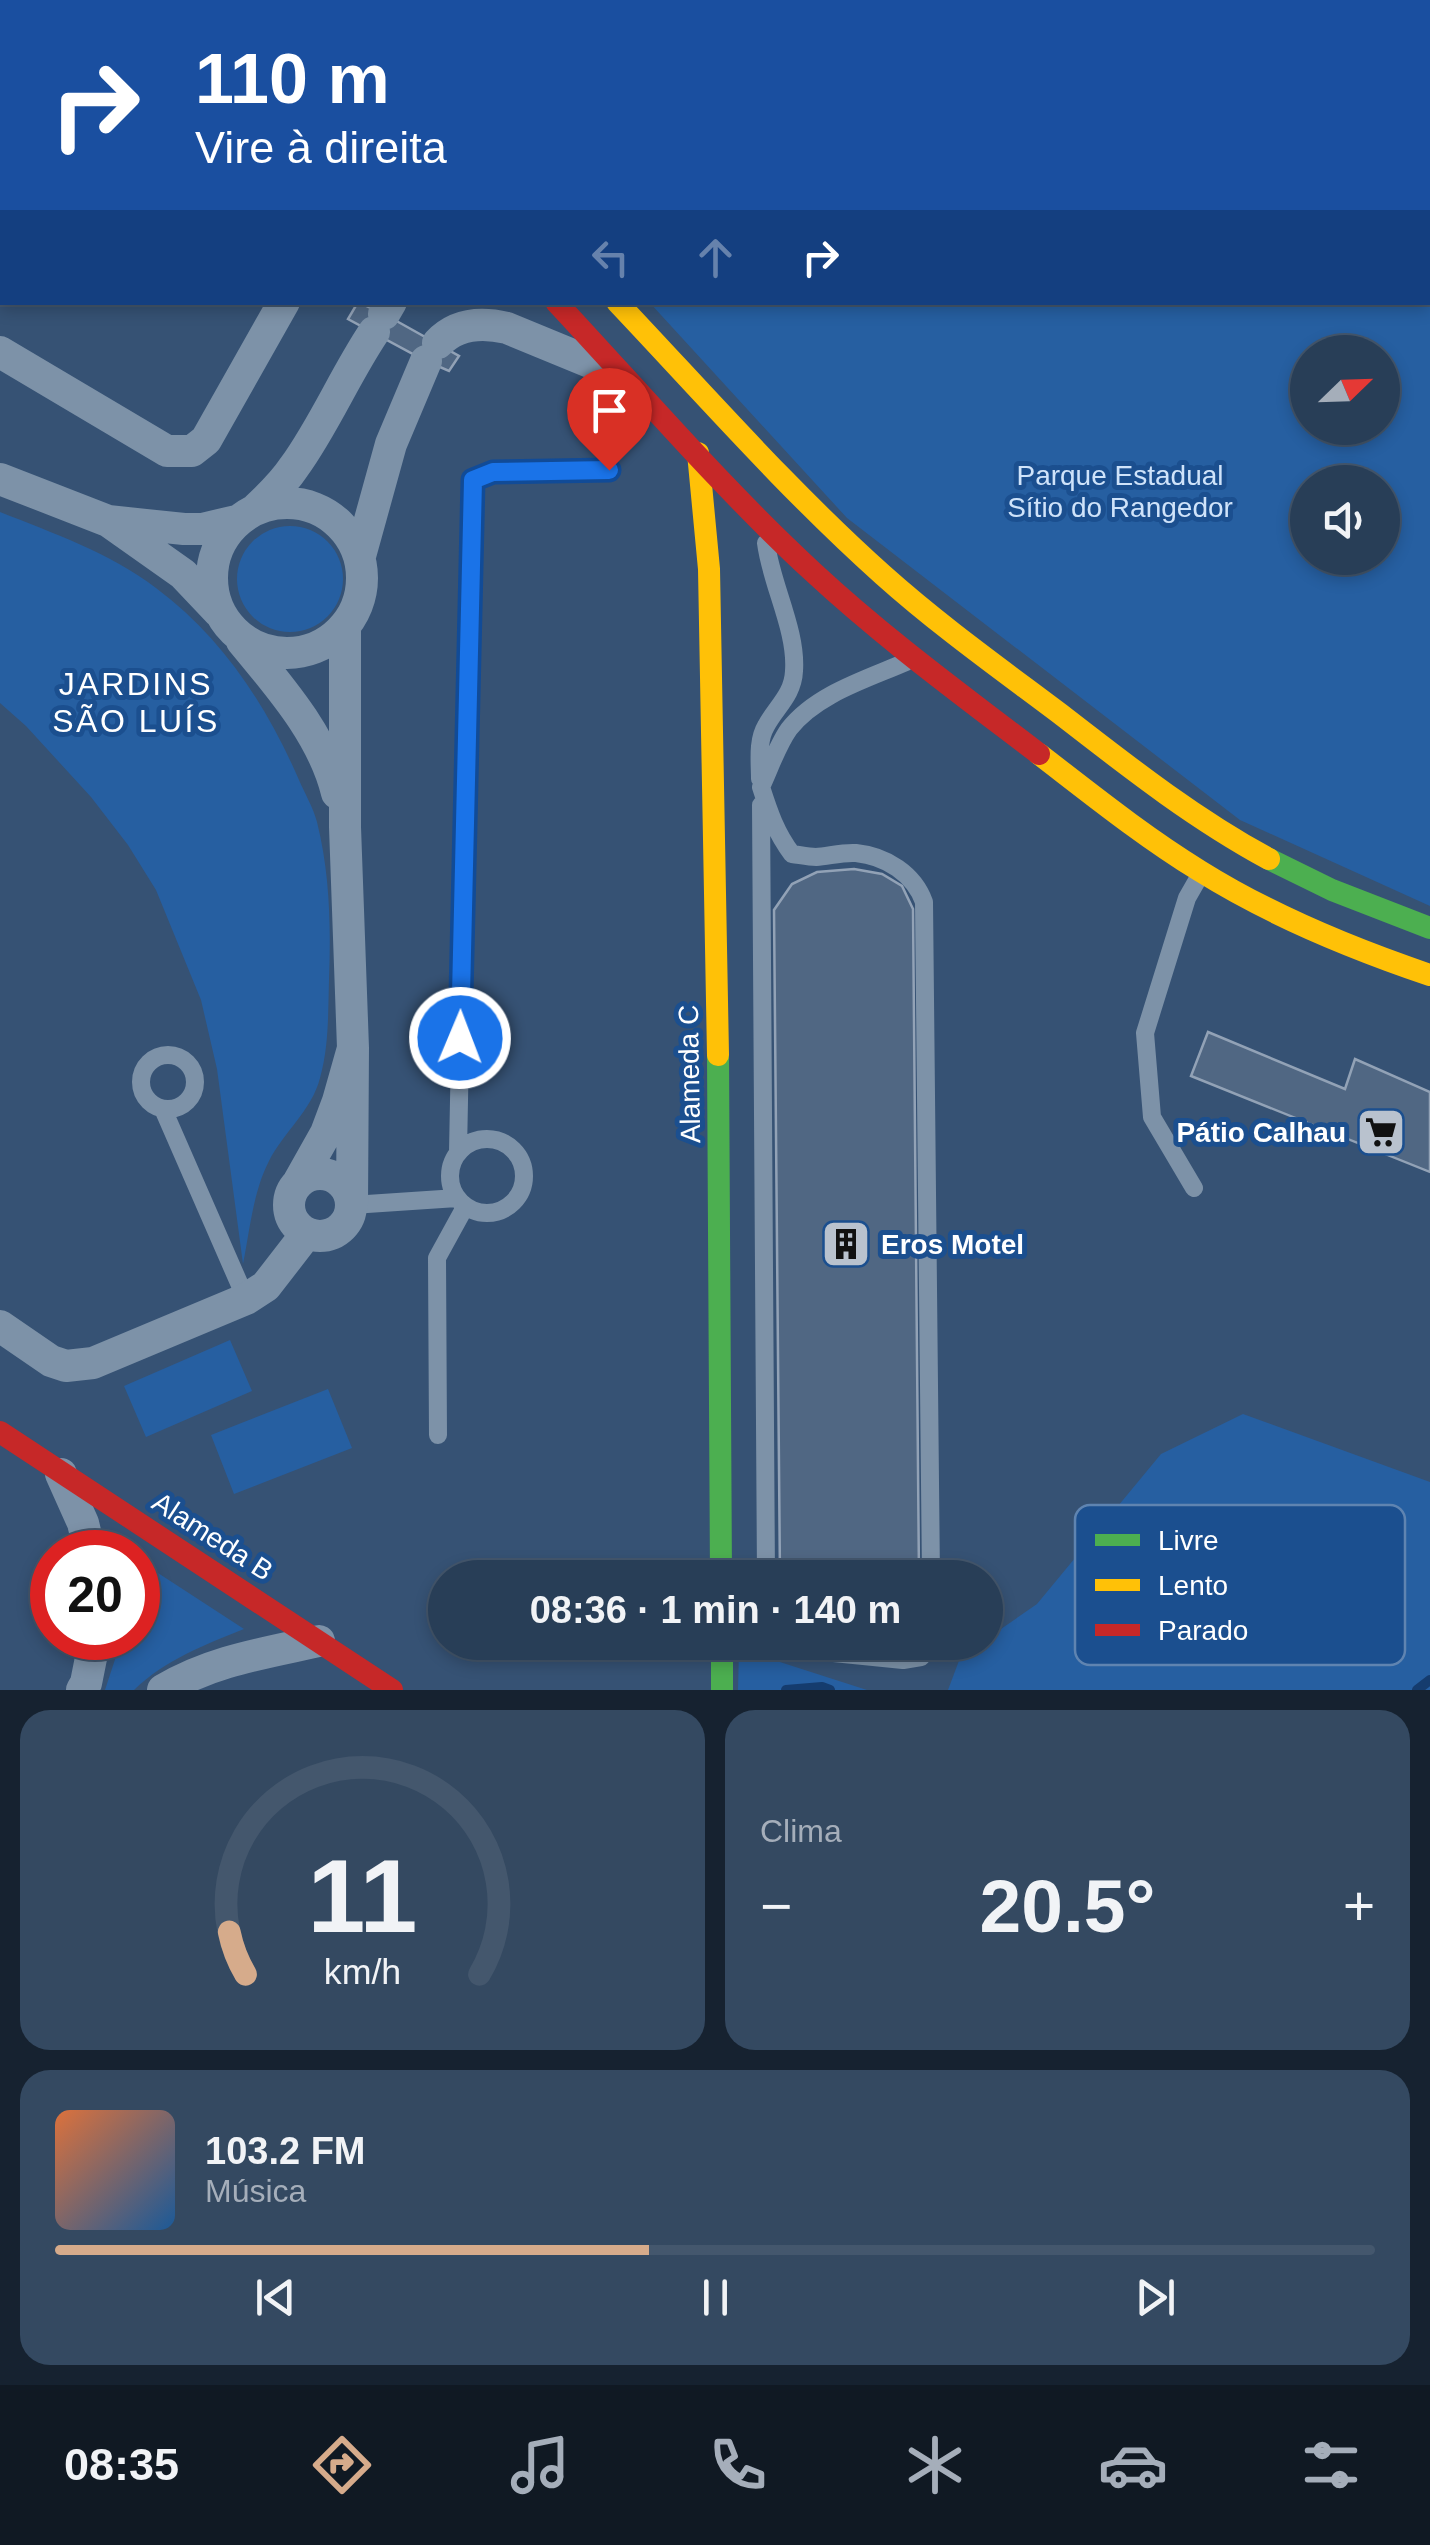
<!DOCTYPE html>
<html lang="pt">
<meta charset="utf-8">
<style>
:root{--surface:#283e57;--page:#344961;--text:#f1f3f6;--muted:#a5aeba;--line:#44576d;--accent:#d6ab8b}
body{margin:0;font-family:Arial,sans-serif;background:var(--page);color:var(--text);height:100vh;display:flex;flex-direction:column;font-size:38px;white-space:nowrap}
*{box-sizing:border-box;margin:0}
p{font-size:32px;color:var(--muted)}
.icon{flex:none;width:55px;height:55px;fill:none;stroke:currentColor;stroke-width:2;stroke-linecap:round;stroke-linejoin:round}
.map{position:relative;height:1690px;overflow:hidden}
.panel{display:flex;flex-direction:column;gap:20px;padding:20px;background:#162230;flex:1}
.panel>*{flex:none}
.banner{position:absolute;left:0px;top:0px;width:1430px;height:305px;box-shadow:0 5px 15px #0003,0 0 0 2px var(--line);background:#1a4fa0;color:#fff;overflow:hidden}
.needle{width:65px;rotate:67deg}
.fabs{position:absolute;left:1290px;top:335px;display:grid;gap:20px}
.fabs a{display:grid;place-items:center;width:110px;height:110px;border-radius:50%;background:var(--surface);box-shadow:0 5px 15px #0003,0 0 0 2px var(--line);font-size:50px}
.speed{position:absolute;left:30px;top:1530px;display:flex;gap:20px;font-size:50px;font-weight:700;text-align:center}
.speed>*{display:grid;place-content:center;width:130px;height:130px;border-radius:50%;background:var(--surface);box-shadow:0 5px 15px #0003,0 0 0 2px var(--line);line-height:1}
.speed .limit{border:15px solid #d22;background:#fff;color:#111}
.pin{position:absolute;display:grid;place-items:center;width:85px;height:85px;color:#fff;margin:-102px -42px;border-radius:50% 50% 50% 0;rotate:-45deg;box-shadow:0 0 10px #0007}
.pin .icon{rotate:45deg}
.me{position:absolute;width:110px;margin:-55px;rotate:1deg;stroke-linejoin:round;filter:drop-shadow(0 0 8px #0008)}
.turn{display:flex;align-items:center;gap:35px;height:210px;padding:0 30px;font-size:45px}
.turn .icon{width:130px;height:130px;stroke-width:2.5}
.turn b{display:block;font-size:70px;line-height:85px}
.lanes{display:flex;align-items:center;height:95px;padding:0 30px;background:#0003;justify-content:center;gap:50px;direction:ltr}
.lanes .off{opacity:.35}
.big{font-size:75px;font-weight:600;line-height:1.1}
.panel .tile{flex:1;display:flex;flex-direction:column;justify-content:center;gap:15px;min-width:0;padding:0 35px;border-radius:30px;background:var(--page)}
.panel .dial{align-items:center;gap:0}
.dial svg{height:260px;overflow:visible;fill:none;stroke:var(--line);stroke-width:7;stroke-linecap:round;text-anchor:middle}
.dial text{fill:var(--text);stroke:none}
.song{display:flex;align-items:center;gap:30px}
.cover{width:120px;height:120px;border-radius:15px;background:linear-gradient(135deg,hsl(20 70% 55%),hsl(210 70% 35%))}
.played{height:10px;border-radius:5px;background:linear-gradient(90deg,var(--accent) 45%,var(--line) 45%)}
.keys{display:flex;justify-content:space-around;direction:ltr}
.heat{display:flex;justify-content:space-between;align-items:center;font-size:55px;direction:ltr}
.panel .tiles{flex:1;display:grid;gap:20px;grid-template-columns:1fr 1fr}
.tile:last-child{grid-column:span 2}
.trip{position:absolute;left:428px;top:1560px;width:575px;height:100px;border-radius:50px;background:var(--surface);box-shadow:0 5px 15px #0003,0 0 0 2px var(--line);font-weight:600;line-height:100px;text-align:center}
.tabs{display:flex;height:160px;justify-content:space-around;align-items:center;background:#101923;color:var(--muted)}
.tabs .icon{width:70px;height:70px}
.tabs .active{color:var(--accent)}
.tabs b{font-size:45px;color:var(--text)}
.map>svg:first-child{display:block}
.green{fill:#265fa1;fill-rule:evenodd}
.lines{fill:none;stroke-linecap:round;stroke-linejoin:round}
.stream{stroke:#153c6e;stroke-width:10}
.building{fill:#506783;stroke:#92a2b6;stroke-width:2.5}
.lane{stroke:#7d92a8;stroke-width:18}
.street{stroke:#7d92a8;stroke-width:32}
.fast{stroke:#4caf50;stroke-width:22}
.slow{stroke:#ffc107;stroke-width:22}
.jam{stroke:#c62828;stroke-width:22}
.route-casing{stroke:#114b97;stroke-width:25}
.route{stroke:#1a73e8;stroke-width:18}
.labels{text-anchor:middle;stroke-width:10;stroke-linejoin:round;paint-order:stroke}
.park-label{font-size:28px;fill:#cfe3fa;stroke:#1b4f8f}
.street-label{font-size:28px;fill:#fff;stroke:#1b4f8f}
.poi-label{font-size:28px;font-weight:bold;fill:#fff;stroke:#1b4f8f;text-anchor:end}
.quarter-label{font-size:32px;letter-spacing:2.5px;fill:#fff;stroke:#1b4f8f}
.key{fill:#1b4f8f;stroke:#5f84b1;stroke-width:2.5}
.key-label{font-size:28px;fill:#fff}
</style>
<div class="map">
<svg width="1430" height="1690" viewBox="0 0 1430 1690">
<rect width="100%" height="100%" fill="#365274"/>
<!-- green -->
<path class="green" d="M597,0H1430V906L1240,820L847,518L650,303L1428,302V2H595ZM1308,352H1382V428H1308ZM1308,482H1382V558H1308Z
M0,512C53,533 110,553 156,588C222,637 267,706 299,780C305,794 313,807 317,822C330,874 331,927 329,980C328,1013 329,1046 320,1078C312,1110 283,1133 269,1161C253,1192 250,1230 243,1264L217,1069L201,1000L156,890L128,845L91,797L26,726L0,703Z
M237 579a53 53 0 1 1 106 0a53 53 0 1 1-106 0Z
M230,1340L252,1391L146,1437L124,1386Z
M328,1389L352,1448L234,1494L211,1435Z
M1243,1414L1430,1482V1690H948L960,1658L985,1642V1640L1037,1604L1161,1454Z
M138,1560L244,1629C204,1645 165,1660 134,1690H105L122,1638H138Z
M739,1649L867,1690H738Z"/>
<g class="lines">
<!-- stream -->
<path class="stream" d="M786,1690L822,1687L830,1690
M1417,1690L1430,1680"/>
</g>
<!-- building -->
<path class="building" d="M358,302L384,314L459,356L449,371L426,361L348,319Z
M854,869L882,874L902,886L913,909L919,1578H780L774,910L792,884L817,872Z
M1208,1032L1345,1089L1355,1059L1430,1092V1172L1191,1076Z"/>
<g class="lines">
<!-- lane -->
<path class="lane" d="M403,0L405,2
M534,2L538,0
M906,662C867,679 816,694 789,729C777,746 770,768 761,787C769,812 776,833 792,854C800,855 808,857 816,857C829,856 843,852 856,853C886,856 914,874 924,902L931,1578
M760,779C760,762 757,741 766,726C776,707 793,695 794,671C797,630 771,584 766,543
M761,805L766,1578
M141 1082a27 27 0 1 1 54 0a27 27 0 1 1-54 0Z
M163,1109L246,1299
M450 1176a37 37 0 1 1 74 0a37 37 0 1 1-74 0Z
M458,1152L471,487L473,480L493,472L609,470
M1194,1188L1152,1117L1145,1033L1187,898L1199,877
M352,1205L457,1198
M438,1435L437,1258L465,1207
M777,1642L780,1646L794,1649L903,1660L921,1657L928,1649L930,1642"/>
<!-- street -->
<path class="street" d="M384,314L391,302
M438,343C457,323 482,322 507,328L609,370
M0,352L167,451H192L206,440L284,302
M0,479L108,521
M212 578a75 75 0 1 1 150 0a75 75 0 1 1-150 0Z
M257,508C271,495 284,482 294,467C324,426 345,375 374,332
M360,556L391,444L426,361
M219,612L183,574L108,521L184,529H202L236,521
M345,627V827L353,1048
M242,641C279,686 323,735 337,793
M289 1205a31 31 0 1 1 62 0a31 31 0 1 1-62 0Z
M299,1181L326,1133L338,1101L353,1048L352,1205
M0,1326L51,1361L66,1366L93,1363L246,1299L266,1286L307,1233
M61,1474L83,1523L90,1552
M82,1690L86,1683L95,1638
M163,1690C211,1661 265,1653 319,1641"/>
<!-- fast -->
<path class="fast" d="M271,0L273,2
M368,0L369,2
M1269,859L1332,890L1430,928
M718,1055L721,1578
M722,1642V1690"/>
<!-- slow -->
<path class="slow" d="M617,302C704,394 788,490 883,575C940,626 1002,670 1063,716C1130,768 1195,819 1269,859
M698,453L709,569L718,1055
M1039,754C1091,794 1143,836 1200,871C1272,916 1350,948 1430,975"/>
<!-- jam -->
<path class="jam" d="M556,302C641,393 722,488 813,572C884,638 962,695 1039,754
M0,1432L392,1690"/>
</g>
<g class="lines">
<!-- route casing -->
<g class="route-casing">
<path id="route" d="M460,1038L473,480L493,472L609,470"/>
</g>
<!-- route -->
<use href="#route" class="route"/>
</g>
<!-- icons -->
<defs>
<g id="supermarket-square" transform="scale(2.5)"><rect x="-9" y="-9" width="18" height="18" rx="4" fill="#b9c2ce" stroke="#1b4f8f"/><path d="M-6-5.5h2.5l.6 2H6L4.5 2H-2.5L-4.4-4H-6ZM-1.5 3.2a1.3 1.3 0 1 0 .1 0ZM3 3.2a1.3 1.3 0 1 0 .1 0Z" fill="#111"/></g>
<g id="building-square" transform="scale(2.5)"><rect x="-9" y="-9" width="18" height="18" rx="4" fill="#b9c2ce" stroke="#1b4f8f"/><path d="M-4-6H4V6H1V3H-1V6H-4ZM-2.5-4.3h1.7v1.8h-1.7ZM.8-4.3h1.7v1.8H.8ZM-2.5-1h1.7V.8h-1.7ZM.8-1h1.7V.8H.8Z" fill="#111"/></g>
</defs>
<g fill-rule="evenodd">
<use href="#supermarket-square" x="1381" y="1132"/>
<use href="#building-square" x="846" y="1244"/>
</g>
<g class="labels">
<!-- park labels -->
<g class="park-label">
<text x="1120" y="485">Parque Estadual<tspan x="1120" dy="32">Sítio do Rangedor</tspan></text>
</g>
<!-- street labels -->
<g class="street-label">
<text transform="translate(689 1074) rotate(-91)" y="10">Alameda C</text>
<text transform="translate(213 1536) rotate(33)" y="10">Alameda B</text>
</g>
<!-- poi labels -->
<g class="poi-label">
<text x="1346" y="1142">Pátio Calhau</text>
<text x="881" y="1254" text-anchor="start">Eros Motel</text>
</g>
<!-- quarter labels -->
<g class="quarter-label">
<text x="136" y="695">JARDINS<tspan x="136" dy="37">SÃO LUÍS</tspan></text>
</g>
</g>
<!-- legend -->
<rect x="1075" y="1505" width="330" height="160" rx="15" class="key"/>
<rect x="1095" y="1534" width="45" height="12" fill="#4caf50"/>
<rect x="1095" y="1579" width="45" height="12" fill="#ffc107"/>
<rect x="1095" y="1624" width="45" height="12" fill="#c62828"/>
<g class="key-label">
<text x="1158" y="1550">Livre</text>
<text x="1158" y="1595">Lento</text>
<text x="1158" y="1640">Parado</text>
</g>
</svg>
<div class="fabs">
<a><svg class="needle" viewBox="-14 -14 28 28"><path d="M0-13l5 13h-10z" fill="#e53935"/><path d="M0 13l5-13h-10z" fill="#a5aeba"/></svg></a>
<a><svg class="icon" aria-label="sound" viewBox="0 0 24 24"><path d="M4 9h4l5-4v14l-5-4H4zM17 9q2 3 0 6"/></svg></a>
</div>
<div class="speed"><div class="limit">20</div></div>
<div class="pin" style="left:609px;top:470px;background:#d93025"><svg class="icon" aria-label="arrive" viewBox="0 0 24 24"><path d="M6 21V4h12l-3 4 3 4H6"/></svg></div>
<svg class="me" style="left:460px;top:1038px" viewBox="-20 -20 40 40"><circle r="17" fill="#1a73e8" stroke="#fff" stroke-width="3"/><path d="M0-11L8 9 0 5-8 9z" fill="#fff"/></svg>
<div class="trip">08:36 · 1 min · 140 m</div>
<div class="banner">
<div class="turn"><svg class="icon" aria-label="right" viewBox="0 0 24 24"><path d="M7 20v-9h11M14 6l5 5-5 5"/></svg><div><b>110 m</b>Vire à direita</div></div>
<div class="lanes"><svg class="icon off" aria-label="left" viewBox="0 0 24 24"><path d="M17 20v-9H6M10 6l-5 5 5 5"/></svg><svg class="icon off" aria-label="ahead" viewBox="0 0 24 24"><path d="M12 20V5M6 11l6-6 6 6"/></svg><svg class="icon" aria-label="right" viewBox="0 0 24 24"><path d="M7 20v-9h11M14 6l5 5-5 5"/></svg></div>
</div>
</div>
<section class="panel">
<div class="tiles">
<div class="tile dial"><svg viewBox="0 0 100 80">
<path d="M14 69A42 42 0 1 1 86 69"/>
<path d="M14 69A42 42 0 0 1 9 56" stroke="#d6ab8b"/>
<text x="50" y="56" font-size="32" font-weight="700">11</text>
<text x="50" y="72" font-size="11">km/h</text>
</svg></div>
<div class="tile"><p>Clima</p>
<div class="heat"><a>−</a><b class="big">20.5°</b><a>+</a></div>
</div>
<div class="tile">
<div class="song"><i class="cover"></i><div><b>103.2 FM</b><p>Música</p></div></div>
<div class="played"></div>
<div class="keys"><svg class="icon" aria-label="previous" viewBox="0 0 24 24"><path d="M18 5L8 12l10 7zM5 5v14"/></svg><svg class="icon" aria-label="pause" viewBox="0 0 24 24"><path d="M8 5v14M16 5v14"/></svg><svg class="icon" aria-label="next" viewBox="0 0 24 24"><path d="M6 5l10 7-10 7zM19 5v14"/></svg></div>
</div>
</div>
</section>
<nav class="tabs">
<b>08:35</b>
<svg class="icon active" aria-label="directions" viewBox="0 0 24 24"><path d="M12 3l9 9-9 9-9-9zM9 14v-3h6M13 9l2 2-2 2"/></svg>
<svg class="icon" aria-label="music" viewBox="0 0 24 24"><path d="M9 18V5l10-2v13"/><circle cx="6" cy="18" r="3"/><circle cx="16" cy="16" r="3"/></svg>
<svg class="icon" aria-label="phone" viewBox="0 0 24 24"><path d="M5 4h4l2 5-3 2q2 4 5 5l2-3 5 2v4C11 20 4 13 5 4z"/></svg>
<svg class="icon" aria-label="climate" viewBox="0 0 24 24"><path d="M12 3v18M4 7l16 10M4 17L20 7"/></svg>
<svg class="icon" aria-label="car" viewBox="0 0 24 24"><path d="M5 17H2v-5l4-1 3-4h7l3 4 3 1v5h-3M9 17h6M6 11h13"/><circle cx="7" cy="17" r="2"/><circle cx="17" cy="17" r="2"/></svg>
<svg class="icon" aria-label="filters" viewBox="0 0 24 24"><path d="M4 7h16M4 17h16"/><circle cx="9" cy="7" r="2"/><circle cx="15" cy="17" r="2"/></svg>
</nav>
